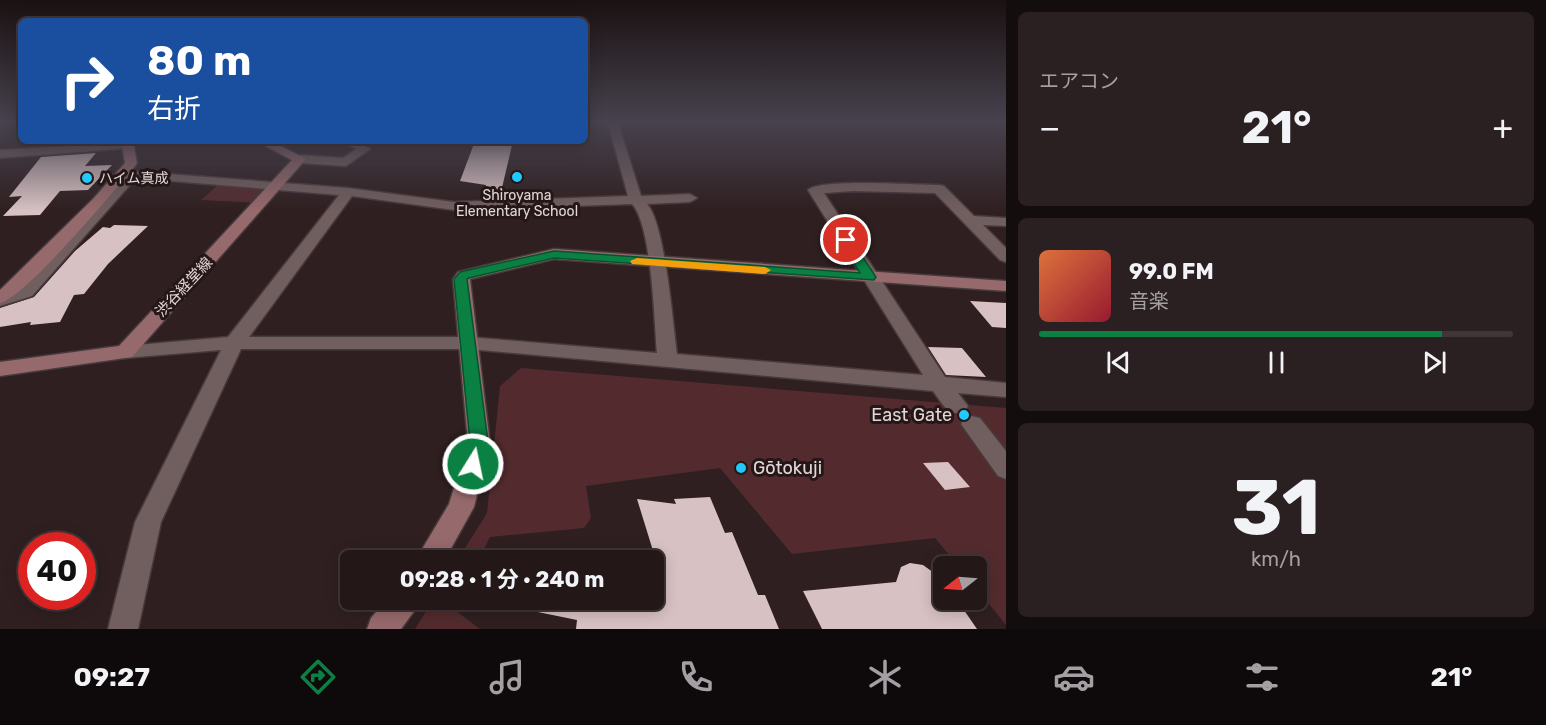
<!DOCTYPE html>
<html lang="ja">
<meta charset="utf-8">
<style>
:root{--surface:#231718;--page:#2b2021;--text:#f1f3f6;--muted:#a39fa2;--line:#403637;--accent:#0b8043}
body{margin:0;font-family:Rubik,"Noto Sans JP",sans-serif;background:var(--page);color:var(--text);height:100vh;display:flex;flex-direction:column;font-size:22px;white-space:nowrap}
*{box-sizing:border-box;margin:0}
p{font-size:20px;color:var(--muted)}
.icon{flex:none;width:33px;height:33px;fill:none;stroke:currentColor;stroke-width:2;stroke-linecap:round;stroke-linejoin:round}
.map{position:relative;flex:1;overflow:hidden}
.drawer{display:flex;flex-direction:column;gap:12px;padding:12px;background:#130d0d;width:540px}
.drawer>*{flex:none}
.top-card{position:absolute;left:18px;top:18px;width:570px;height:126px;border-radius:9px;box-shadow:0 3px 15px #0003,0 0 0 2px var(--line);background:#1a4fa0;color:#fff;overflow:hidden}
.needle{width:39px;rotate:253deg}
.controls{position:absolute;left:933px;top:556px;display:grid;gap:12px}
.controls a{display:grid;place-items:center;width:54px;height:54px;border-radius:9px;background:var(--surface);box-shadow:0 3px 15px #0003,0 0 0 2px var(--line);font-size:30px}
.speed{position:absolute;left:18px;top:532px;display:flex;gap:12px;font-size:30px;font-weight:700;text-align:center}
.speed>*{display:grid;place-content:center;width:78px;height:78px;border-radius:50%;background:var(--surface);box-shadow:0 3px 15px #0003,0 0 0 2px var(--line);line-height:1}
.speed .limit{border:9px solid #d22;background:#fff;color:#111}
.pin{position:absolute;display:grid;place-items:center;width:51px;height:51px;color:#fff;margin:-26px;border:3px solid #fff;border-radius:50%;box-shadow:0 2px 6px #0007}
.me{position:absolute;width:66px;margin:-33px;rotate:10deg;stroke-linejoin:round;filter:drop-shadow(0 0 4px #0008)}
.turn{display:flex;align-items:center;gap:21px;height:126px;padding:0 30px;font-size:27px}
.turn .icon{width:78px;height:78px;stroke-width:2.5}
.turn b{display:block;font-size:42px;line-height:51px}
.big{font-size:45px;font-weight:700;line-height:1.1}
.drawer .card{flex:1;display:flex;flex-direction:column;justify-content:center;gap:9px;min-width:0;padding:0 21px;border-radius:9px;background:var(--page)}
.drawer .dial{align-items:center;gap:0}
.dial b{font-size:78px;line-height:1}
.song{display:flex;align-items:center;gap:18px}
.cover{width:72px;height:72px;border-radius:9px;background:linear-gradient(135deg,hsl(20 70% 55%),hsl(350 70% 35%))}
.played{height:6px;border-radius:3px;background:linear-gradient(90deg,var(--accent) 85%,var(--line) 85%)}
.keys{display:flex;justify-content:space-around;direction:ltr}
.heat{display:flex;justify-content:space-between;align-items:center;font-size:33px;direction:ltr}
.trip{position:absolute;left:340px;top:550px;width:324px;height:60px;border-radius:9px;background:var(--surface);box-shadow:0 3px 15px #0003,0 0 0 2px var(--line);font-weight:700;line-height:60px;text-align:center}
.dock{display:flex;height:96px;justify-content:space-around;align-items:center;background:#0e090a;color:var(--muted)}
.dock .icon{width:42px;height:42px}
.dock .active{color:var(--accent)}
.dock b{font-size:27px;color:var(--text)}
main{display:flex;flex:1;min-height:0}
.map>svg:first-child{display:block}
.green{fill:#532b2e}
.building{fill:#d7c1c2}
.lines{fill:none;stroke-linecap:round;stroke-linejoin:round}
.street-casing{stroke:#473a3b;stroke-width:3}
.secondary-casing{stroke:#473a3b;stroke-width:3}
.street{fill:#715e5f;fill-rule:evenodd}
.secondary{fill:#96696c;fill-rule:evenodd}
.route{fill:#0b8043;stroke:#07532c;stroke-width:1.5}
.slow{fill:#f59e0b}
.poi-dot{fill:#21c9fd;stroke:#251617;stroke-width:2}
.labels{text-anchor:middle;stroke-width:6;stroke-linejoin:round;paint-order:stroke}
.far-poi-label{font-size:14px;fill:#e2d7d8;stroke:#251617;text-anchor:start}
.street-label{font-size:15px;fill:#e2d7d8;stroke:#251617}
.near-poi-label{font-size:18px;fill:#e2d7d8;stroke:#251617;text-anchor:end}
</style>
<main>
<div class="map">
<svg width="1006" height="629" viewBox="0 0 1006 629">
<rect width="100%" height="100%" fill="#2f1f20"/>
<!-- green -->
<path class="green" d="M220,183L273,187L259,203L201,200Z
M521,368L1006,408V625L977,589L976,567H959L935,538L792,554L720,468L586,486L591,518L584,528L490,537L478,561H457L487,513L500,386Z
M433,600H461L456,611L480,629H415Z"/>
<!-- building -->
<path class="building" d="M475,141H513L501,192L485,191L486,185L460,181Z
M96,153L85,166L112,165L88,190L60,191L40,215L3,216L22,196L9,197L41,157Z
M114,225L148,226L108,264L84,294L74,295L60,322L30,325L31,322L0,327V308L34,297L75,251L103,227L110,228Z
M970,301L1006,303V328L992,327Z
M928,347L962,348L986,377L946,375Z
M948,462L970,487L945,490L923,463Z
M710,497L725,533L732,532L758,595H765L779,629H576L577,620L523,609L524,600H654V583H663L637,499L676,504L674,499Z
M910,563L923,565L944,580V600H957L977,629H822L803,591L896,582L901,567Z"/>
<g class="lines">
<!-- street casing -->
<g class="street-casing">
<path id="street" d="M608,123H618L641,196L690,194L697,198L690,202L647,204C665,223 673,324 677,354L923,375L808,190C820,178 917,185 939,185L944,186L974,216L1006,218V226L983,225L1006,248V262L1000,260L935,193L853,191L824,193L945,377L1006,383V397L958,393L968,406L965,412C948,417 942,403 933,391L469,349H241L161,522L138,629H108L135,522L221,350L125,358L118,357L115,352L118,347L125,346L228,337L339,195L136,178L32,296L0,306V295L20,288L129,171L348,188L454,202L628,196ZM352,196L454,210L632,204C652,226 654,320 657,353L469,337H249Z
M341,141H356L370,149L346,166L300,163L294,159L300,155L343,158L356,149Z
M128,143L134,146L132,148L0,158V150Z
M972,416L980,418L1006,451V479L998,476L961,424L964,418Z"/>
</g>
<!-- secondary casing -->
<g class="secondary-casing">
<path id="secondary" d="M126,141H138L134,146L137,163L135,166C114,191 26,297 0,303V290L93,199L125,163L122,146Z
M256,141H271L306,159L132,357L0,376V362L119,346L292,160Z
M554,249L1006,281V291L554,259L470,279L490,443L474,507L444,561H415L449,504L468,443L453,279L458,272Z
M386,600H419L415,610L401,629H367L371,618Z"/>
</g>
<!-- street -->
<use href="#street" class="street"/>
<!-- secondary -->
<use href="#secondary" class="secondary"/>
</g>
<!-- sky -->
<linearGradient id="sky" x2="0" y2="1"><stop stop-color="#1a1112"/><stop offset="0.58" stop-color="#47424e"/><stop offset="1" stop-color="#47424e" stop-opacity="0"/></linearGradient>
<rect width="1006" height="211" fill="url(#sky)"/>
<!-- route -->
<path class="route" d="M846,237L850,238L876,277L874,280L554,258L469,278L467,279L488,442L479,469L473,471L467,469L464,464L470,442L454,279L460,272L554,251L860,273L840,240Z"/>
<!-- slow -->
<path class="slow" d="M637,258L765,267L771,270L765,274L632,264L630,261Z"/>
<!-- markers -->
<g class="poi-dot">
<circle cx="517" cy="177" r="6"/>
<circle cx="87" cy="178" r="6"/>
<circle cx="964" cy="415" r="6"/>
<circle cx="741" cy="468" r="6"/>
</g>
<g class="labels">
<!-- far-poi labels -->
<g class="far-poi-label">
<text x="99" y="183">ハイム真成</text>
<text x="517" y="200" text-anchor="middle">Shiroyama<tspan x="517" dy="16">Elementary School</tspan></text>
</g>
<!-- street labels -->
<g class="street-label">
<text transform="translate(184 287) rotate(-47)" y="5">渋谷経堂線</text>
</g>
<!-- near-poi labels -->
<g class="near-poi-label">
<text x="952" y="421">East Gate</text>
<text x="753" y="474" text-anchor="start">Gōtokuji</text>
</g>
</g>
</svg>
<div class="controls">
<a><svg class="needle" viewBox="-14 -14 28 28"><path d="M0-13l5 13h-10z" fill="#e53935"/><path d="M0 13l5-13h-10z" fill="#a39fa2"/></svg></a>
</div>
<div class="speed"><div class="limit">40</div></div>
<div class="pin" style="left:846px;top:240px;background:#d93025"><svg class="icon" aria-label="arrive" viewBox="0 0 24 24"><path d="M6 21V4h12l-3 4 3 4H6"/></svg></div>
<svg class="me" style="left:473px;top:464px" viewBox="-20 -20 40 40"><circle r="17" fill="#0b8043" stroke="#fff" stroke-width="3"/><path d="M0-11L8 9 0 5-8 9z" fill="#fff"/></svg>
<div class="trip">09:28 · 1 分 · 240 m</div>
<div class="top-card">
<div class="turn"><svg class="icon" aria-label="right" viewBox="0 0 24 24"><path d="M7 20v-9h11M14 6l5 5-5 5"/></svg><div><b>80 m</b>右折</div></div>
</div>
</div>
<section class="drawer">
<div class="card"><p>エアコン</p>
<div class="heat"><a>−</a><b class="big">21°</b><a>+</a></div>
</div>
<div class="card">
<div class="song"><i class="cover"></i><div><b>99.0 FM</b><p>音楽</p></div></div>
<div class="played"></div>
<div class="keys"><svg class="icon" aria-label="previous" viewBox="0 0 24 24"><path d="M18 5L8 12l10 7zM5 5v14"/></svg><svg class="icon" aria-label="pause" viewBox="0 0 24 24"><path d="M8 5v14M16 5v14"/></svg><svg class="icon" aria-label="next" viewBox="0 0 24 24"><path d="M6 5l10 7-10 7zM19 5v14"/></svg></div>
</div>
<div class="card dial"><b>31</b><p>km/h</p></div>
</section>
</main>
<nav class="dock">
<b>09:27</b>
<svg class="icon active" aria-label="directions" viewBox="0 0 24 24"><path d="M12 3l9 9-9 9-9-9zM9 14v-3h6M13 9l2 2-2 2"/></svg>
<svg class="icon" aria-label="music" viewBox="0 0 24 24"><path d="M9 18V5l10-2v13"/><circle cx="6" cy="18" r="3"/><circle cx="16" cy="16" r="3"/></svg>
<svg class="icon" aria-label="phone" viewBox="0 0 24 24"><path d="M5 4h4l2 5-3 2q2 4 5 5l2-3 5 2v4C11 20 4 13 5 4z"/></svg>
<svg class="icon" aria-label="climate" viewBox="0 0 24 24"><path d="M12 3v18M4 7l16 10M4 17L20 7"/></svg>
<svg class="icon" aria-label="car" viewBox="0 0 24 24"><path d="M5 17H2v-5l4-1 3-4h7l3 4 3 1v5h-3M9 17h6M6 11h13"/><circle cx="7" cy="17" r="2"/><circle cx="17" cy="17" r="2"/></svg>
<svg class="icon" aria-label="filters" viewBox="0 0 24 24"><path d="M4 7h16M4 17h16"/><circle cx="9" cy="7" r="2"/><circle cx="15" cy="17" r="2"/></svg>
<b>21°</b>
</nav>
